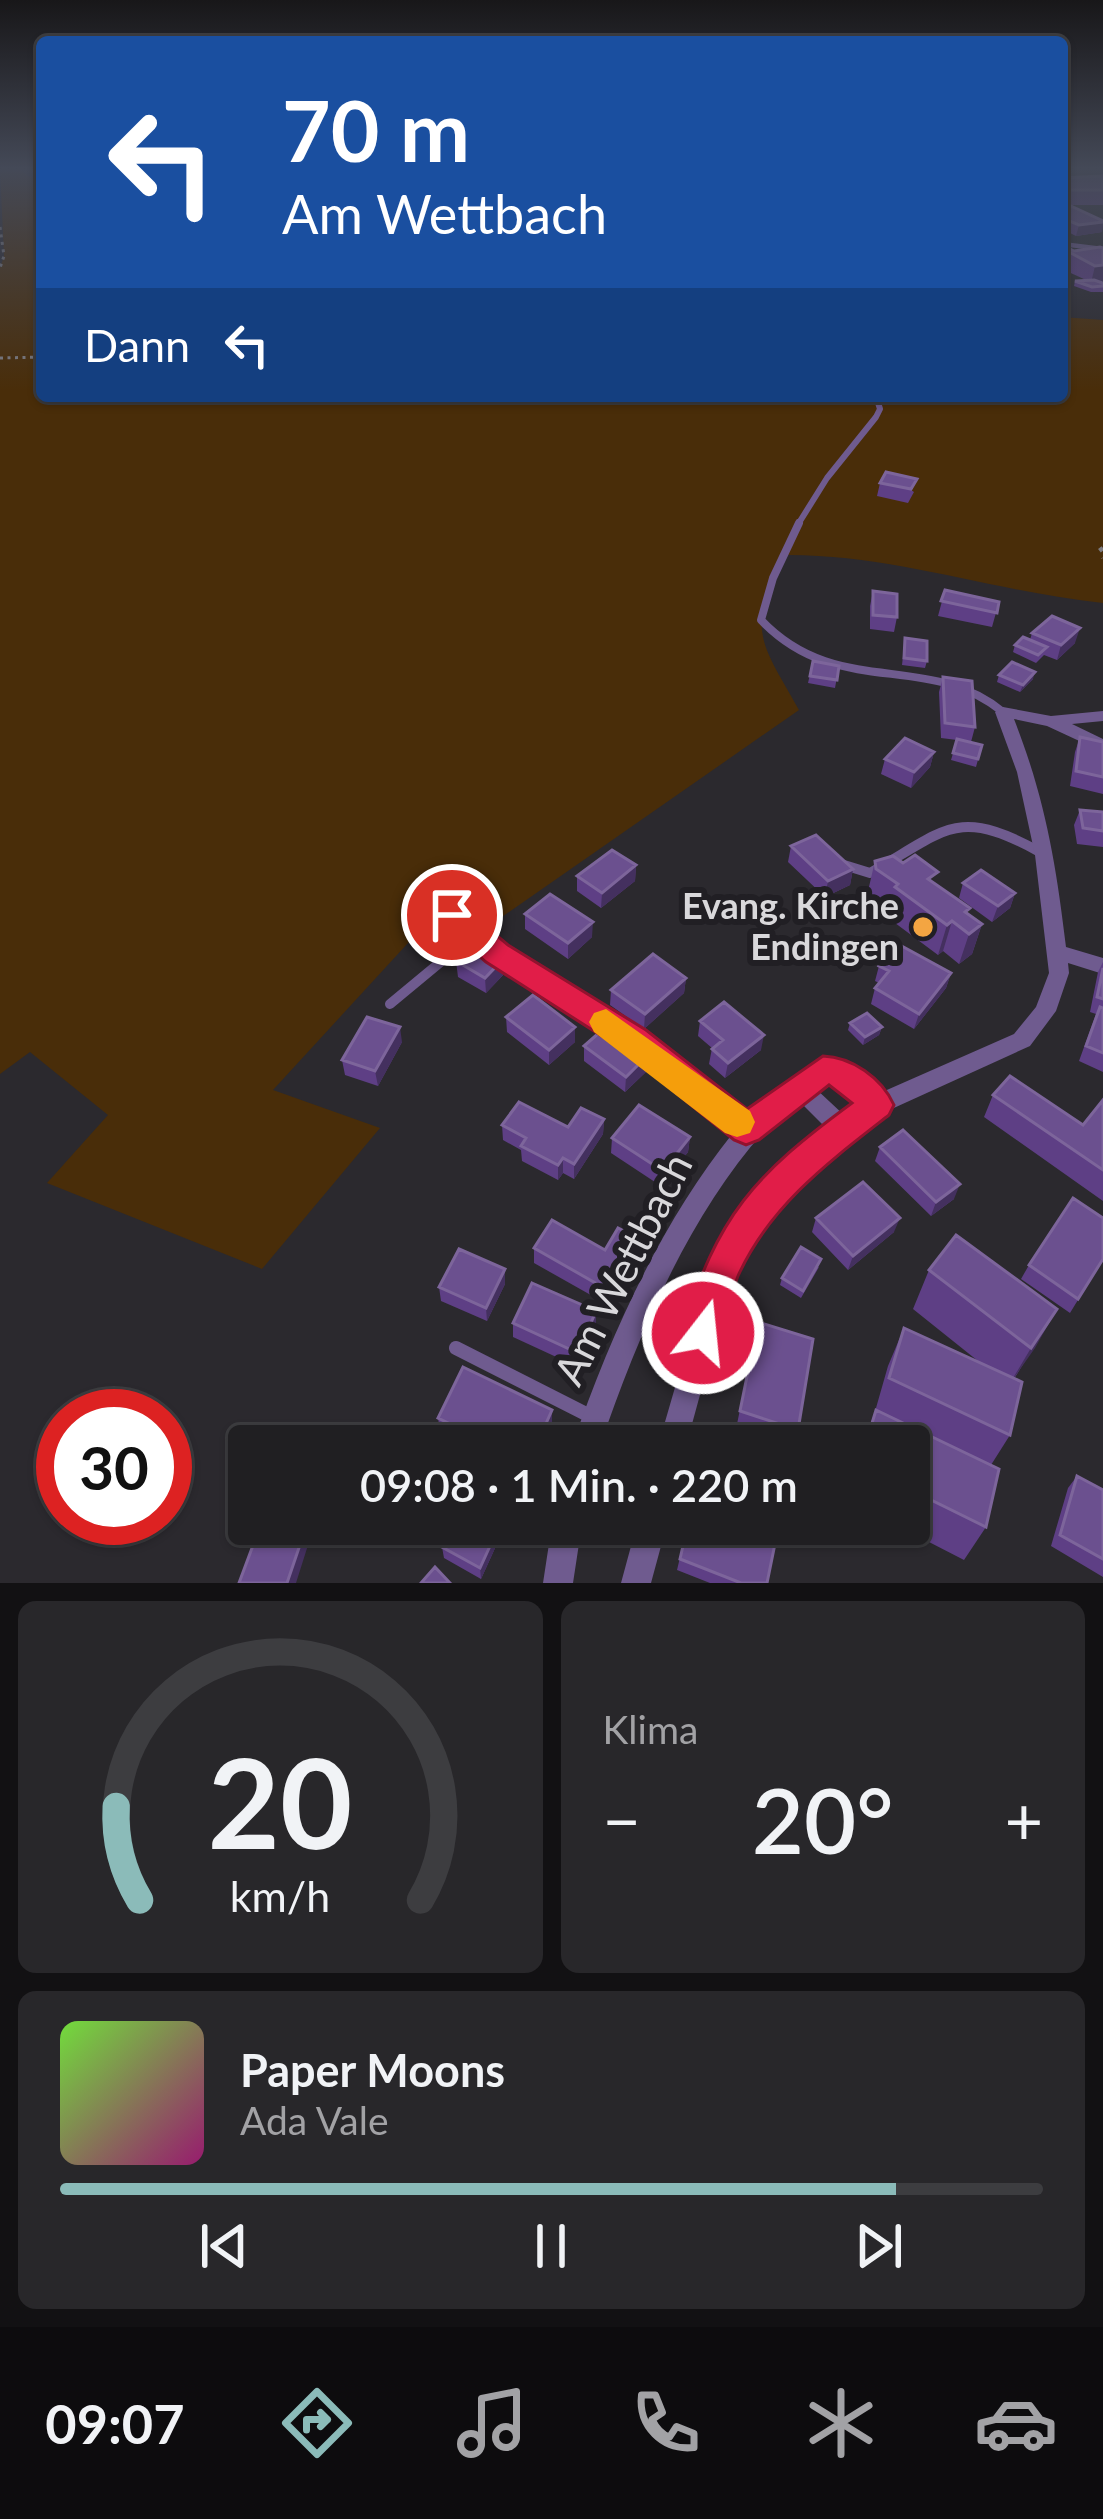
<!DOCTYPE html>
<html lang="de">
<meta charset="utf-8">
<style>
:root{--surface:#201f22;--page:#28272a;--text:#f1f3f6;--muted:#a2a2a5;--line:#3d3d40;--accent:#8bbbb9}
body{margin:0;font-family:Lato,sans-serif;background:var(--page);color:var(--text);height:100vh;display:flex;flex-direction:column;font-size:45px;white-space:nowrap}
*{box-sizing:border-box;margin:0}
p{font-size:39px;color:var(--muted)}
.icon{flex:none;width:66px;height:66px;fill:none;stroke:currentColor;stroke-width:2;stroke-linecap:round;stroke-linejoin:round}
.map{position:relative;height:1583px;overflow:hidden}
.side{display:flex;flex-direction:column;gap:18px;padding:18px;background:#121113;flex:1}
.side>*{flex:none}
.banner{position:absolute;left:36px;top:36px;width:1032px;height:366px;border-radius:12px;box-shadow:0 3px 9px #0004,0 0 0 3px var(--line);background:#1a4fa0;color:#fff;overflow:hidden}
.speed{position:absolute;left:36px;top:1389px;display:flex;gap:24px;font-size:60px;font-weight:700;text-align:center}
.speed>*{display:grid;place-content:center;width:156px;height:156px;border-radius:50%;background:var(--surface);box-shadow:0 3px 9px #0004,0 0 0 3px var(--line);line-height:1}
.speed .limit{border:18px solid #d22;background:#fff;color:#111}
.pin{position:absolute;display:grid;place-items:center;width:102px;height:102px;color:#fff;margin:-51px;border:6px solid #fff;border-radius:50%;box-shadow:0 3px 12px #0007}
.me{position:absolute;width:132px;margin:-66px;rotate:16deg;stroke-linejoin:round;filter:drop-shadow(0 0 9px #0008)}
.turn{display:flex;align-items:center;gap:42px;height:252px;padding:0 48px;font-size:54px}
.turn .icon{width:156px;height:156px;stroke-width:2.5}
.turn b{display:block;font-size:84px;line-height:102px}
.then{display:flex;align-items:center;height:114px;padding:0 48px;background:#0003;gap:24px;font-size:45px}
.big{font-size:90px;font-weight:600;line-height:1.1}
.side .widget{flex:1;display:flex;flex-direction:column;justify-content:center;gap:18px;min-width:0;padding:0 42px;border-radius:18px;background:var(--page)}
.side .dial{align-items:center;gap:0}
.dial svg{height:312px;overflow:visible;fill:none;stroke:var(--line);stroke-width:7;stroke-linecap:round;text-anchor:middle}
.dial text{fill:var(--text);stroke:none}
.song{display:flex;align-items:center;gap:36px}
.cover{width:144px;height:144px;border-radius:18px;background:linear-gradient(135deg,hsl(100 70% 55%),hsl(320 70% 35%))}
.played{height:12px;border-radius:6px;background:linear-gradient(90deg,var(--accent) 85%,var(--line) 85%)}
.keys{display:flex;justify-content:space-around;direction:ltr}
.heat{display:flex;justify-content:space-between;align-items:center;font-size:66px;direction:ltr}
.side .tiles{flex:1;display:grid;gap:18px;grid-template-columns:1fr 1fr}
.widget:last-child{grid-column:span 2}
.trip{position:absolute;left:228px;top:1425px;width:702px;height:120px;border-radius:12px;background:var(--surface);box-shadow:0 3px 9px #0004,0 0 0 3px var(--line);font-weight:600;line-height:120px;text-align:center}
.dock{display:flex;height:192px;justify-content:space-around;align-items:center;background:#0d0c0e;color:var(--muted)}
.dock .icon{width:84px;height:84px}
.dock .current{color:var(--accent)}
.dock b{font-size:54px;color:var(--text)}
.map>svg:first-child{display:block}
.green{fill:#492d09}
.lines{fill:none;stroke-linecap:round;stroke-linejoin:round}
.path-far1{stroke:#7c7a7f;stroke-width:3;stroke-dasharray:3 4.5;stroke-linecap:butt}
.path{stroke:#7c7a7f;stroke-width:4.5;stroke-dasharray:4.5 8;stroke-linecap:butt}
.lane-far4{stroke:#6f5b8f;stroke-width:4.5}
.lane-far3{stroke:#6f5b8f;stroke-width:6}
.lane-far2{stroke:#6f5b8f;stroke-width:8}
.lane-far1{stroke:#6f5b8f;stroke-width:10}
.lane{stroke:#6f5b8f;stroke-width:14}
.street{fill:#6f5b8f;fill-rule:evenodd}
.wall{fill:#5e3f85}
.shaded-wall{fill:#44305f}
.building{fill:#6b508f;stroke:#7d659b;stroke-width:3}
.route{fill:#e11d48;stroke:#92132f;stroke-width:3}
.slow{fill:#f59e0b}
.poi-dot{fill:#f3a542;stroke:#211f24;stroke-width:4.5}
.labels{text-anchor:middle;stroke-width:12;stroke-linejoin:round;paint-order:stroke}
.poi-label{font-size:36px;font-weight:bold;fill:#d9d8db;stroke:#211f24;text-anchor:end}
.near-street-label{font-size:42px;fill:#d9d8db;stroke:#211f24}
</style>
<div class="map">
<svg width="1103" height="1583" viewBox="0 0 1103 1583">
<rect width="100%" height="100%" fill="#2b292e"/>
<!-- green -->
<path class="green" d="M0,169H19L42,186V396H1062V317L1103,320V603C996,592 893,554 785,555C745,631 761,642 799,710L496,921L431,918L273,1090L380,1128L262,1269L47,1183L108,1115L30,1052L0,1074V268L4,256Z"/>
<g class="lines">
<!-- path-far1 -->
<path class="path-far1" d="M0,227L4,256L0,268
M0,358L42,357"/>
<!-- path -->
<path class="path" d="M1103,548L1099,551L1103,558"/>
<!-- lane-far4 -->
<path class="lane-far4" d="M1062,244L1103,249"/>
<!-- lane-far3 -->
<path class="lane-far3" d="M797,526L827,478L876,417L880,409L876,396"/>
<!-- lane-far2 -->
<path class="lane-far2" d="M799,523L773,578L761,620C837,700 927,650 1003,712"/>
<!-- lane-far1 -->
<path class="lane-far1" d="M844,865L870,873C946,830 956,806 1040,852
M390,1004L472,936"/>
<!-- lane -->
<path class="lane" d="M456,1348L594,1418"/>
<!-- street -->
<path class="street" d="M1003,707L1051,716L1103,711V721L1072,724L1103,739V752L1047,726L1014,719C1045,798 1056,863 1066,947L1103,958V974L1068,963L1069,973L1056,1011L1030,1046L885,1112L808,1171L776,1204L733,1274L686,1446H658L712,1260L758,1188L792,1155L827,1129L797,1099C702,1181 640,1329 600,1446H572C610,1336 660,1224 733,1133L626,1045L465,941L442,915L445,910H459L479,931L642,1033L746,1117C763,1097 817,1055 843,1063C856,1067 870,1084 880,1093L1014,1034L1036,1007L1049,973L1035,855L1017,772L995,712ZM835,1082L860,1104L845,1116L815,1088Z
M552,1524H582L573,1583H543Z
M637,1524H667L651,1583H621Z"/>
</g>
<!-- wall -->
<path class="wall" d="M1103,177V205H1062V178Z
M1062,207L1103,221L1102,232L1076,236L1062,229Z
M1062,245L1074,251L1103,248V281H1099L1103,283V292H1091L1074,286L1075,281L1086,280L1062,269Z
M886,472L914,492L908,503L877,496L880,483Z
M945,590L999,602L992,627L938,616Z
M873,591L897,617L894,632L870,629V606Z
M1032,633L1075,643L1057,660L1044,655L1036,663L1013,652L1015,645L1030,640Z
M905,638L927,661L925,668L902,665Z
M813,661L839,666L835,688L808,683Z
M999,675L1033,679L1020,692L997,682Z
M943,677L975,727L971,742L982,745L976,767L951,760L957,740L941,738L939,692Z
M1080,737L1103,742V794L1070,786L1075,752Z
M934,752L930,767L911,788L881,774L885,759Z
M1080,810L1103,812V847L1077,844L1074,825Z
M791,846L853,869L850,885L825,897L788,862Z
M875,861L935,883L968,913L982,924L972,954L959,964L943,951L938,955L887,917L888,913L869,899L868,891Z
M636,865L635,881L601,908L577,891V876Z
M963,883L1015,893L1010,908L992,922L959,898Z
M525,914L592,937L568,959L525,929Z
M456,961L506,972L486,993L458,977Z
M1103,962V1072L1079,1061L1096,1014L1090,1012L1098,972Z
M879,966L951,973L946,988L914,1029L871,1004L875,988L879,983L875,981Z
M686,978L684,993L644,1029L610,1005L611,990Z
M506,1017L575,1042L549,1065L507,1032Z
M700,1021L761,1050L725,1078L709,1064L712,1048L698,1036Z
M850,1023L882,1027L879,1035L863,1045L848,1030Z
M402,1042L378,1086L345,1075L342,1060Z
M584,1046L648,1070L625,1092L584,1061Z
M993,1095L1083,1125L1103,1100V1201L984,1117Z
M604,1119L603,1134L574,1179L563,1173L558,1180L522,1161L521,1150L503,1140L502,1125L568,1127Z
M690,1137L688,1152L661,1186L611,1153L612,1138Z
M880,1147L954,1199L931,1216L875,1161Z
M816,1218L894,1232L848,1270L812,1232Z
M644,1241L642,1255L612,1307L534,1263V1248L605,1250Z
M1103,1259L1070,1313L1021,1279L1029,1265Z
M819,1267L801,1298L780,1285L782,1278Z
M505,1269V1284L487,1321L441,1301L439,1287Z
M929,1270L1057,1309L1014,1379L1010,1435L991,1465L986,1527L964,1560L894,1524H909V1446H861L874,1415L888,1366L904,1328L983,1365L913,1309Z
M596,1311V1325L578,1367L513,1337V1323Z
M758,1322L798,1430L793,1443L737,1424Z
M438,1418L552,1423L542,1446H471L440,1431Z
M1077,1476L1103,1490V1577L1051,1546L1068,1488Z
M506,1524L481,1579L444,1558L442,1547Z
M688,1524L767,1583H710L677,1570Z"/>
<!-- shaded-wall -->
<path class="shaded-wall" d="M1103,222L1102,232L1076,236L1079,225Z
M1069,252L1064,269H1062V253Z
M1103,265V281L1091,283L1095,266Z
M1080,628L1075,643L1057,660L1061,645Z
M1035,672L1033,679L1020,692L1023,685Z
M934,752L930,767L911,788L914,772Z
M636,865L635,881L601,908L602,893Z
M853,869L850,885L825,897L828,881Z
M1015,893L1010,908L992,922L998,906Z
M952,921L943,951L938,955L947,925Z
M593,922L592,937L568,959V943Z
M982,924L972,954L959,964L969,934Z
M506,956V972L486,993L485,978Z
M951,973L946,988L914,1029L919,1014Z
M686,978L684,993L644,1029L645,1014Z
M400,1027L402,1042L378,1086L375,1071Z
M575,1027V1042L549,1065V1050Z
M882,1027L879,1035L863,1045L865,1037Z
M764,1035L761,1050L725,1078L728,1063Z
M649,1054L648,1070L625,1092L626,1077Z
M604,1119L603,1134L574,1179V1164Z
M690,1137L688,1152L661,1186L663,1171Z
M563,1158V1173L558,1180V1165Z
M960,1184L954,1199L931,1216L936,1202Z
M900,1218L894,1232L848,1270L853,1256Z
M644,1241L642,1255L612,1307L613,1293Z
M505,1269V1284L487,1321L486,1308Z
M1057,1309L1035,1348L1009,1385L1031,1348Z
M596,1311V1325L578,1367V1353Z
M552,1410V1423L542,1446H536Z
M500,1524H506L481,1579L480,1568Z
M305,1530L309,1542L296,1583H287Z"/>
<!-- building -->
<path class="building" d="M1102,176L1103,190H1062V178Z
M1071,206L1103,221V222L1079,225L1062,218V207Z
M1062,245L1074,251L1100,247L1103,248V265L1095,266L1069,252L1062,253Z
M1094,280L1103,283V286L1092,287L1075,281Z
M886,472L917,479L911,489L880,483Z
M945,590L999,602L997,613L941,601Z
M873,591L897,594V617L873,615Z
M1052,616L1080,628L1061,645L1032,633Z
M1023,637L1047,647L1038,655L1015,645Z
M905,638L927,641V661L904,658Z
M813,661L839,666L837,680L810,676Z
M1012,662L1035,672L1023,685L999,675Z
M943,677L972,681L975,727L945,723Z
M1080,737L1103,742V777L1076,771Z
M905,738L934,752L914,772L885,759Z
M957,739L982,745L978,759L953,753Z
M1080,810L1103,812V831L1083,828Z
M816,835L853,869L828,881L791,846Z
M612,850L636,865L602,893L577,876Z
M915,855L938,872L928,879L970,908L965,912L982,924L969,934L952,921L947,925L895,887L898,884L876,869L875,861L893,856L903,863Z
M981,870L1015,893L998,906L963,883Z
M550,894L593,922L568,943L525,914Z
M477,940L506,956L485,978L456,961Z
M898,944L951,973L919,1014L875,988L889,971L879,966Z
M653,954L686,978L645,1014L611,990Z
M1103,968V999L1097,997Z
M533,995L575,1027L549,1050L506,1017Z
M724,1002L764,1035L728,1063L712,1049L723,1040L700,1021Z
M1100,1007L1103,1008V1053L1086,1046Z
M867,1013L882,1027L865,1037L850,1023Z
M367,1017L400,1027L375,1071L342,1060Z
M608,1025L649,1054L626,1077L584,1046Z
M1010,1076L1083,1125L1103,1100V1170L993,1095Z
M519,1102L568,1127L581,1108L604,1119L574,1164L563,1158L558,1165L521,1146L526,1138L502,1125Z
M639,1105L690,1137L663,1171L612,1138Z
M903,1130L960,1184L936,1202L880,1147Z
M863,1182L900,1218L853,1256L816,1218Z
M1073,1198L1103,1218V1259L1078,1299L1029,1265Z
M552,1220L605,1250L618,1228L644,1241L613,1293L534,1248Z
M956,1235L1057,1309L1031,1348L929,1270Z
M801,1247L821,1259L803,1291L782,1278Z
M459,1249L505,1269L486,1308L439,1287Z
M532,1283L596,1311L578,1353L513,1323Z
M758,1322L813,1339L798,1430L740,1411Z
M904,1328L1022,1382L1010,1435L889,1378Z
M463,1367L552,1410L536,1446H496L438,1418Z
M876,1410L999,1469L986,1527L909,1489V1446H865Z
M1077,1476L1103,1490V1559L1060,1535Z
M261,1524H282L305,1530L287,1583H239Z
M453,1524H500L480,1568L442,1547Z
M688,1524H779L767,1583H741L680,1559Z
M435,1567L450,1583H421Z"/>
<!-- sky -->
<linearGradient id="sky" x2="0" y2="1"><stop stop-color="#181719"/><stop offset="0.43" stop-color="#444957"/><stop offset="1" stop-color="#444957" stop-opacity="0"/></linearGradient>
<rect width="1103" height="391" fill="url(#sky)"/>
<!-- route -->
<path class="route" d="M452,903L463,907L508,945L646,1030L747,1109L823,1056C852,1057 882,1078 894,1105L889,1115C830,1161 770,1205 738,1276C729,1298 726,1324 717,1347L703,1353L688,1347L682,1333C717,1215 754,1175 852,1103L829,1085L759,1140L746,1145L734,1140L622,1049L486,962L442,923L437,915L442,907Z"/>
<!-- slow -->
<path class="slow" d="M606,1009L750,1111L755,1122L750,1133L737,1137L725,1133L594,1032L589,1022L594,1013Z"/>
<!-- markers -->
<circle class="poi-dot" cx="923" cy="927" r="12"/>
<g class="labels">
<!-- poi labels -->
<g class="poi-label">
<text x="899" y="919">Evang. Kirche<tspan x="899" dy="41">Endingen</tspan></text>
</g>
<!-- near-street labels -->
<g class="near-street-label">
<text transform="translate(623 1269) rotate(-63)" y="15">Am Wettbach</text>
</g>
</g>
</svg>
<div class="speed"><div class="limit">30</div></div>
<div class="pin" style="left:452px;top:915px;background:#d93025"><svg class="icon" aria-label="arrive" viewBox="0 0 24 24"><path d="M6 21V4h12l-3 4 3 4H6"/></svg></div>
<svg class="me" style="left:703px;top:1333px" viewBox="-20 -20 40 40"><circle r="17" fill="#e11d48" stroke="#fff" stroke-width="3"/><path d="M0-11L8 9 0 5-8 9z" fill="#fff"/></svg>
<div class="trip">09:08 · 1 Min. · 220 m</div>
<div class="banner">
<div class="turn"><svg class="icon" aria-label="left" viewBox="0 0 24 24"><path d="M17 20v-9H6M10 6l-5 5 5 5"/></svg><div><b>70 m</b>Am Wettbach</div></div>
<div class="then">Dann<svg class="icon" aria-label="left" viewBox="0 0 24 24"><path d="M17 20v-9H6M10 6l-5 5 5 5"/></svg></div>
</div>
</div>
<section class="side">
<div class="tiles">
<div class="widget dial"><svg viewBox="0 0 100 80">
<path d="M14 69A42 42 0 1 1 86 69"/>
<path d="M14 69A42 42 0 0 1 8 45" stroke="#8bbbb9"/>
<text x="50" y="56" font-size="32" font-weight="700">20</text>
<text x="50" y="72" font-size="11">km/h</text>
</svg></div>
<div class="widget"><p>Klima</p>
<div class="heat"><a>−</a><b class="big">20°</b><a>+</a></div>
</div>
<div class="widget">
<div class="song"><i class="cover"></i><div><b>Paper Moons</b><p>Ada Vale</p></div></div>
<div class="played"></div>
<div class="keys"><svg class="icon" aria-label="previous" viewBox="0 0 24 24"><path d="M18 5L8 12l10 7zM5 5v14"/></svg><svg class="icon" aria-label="pause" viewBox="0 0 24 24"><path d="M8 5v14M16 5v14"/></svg><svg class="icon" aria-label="next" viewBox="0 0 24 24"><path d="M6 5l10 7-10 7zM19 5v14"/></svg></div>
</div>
</div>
</section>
<nav class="dock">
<b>09:07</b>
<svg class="icon current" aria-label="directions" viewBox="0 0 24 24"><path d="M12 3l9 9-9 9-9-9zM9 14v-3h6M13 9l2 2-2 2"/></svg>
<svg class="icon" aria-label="music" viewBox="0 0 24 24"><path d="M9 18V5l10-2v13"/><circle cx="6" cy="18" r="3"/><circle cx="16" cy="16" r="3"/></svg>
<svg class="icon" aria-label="phone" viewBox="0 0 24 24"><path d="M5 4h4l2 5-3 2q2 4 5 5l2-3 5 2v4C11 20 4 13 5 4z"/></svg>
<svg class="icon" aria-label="climate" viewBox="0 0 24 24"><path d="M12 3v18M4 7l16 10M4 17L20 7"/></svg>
<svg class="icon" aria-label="car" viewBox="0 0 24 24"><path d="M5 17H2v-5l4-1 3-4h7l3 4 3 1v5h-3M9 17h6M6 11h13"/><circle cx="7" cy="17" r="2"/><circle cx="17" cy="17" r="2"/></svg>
</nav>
